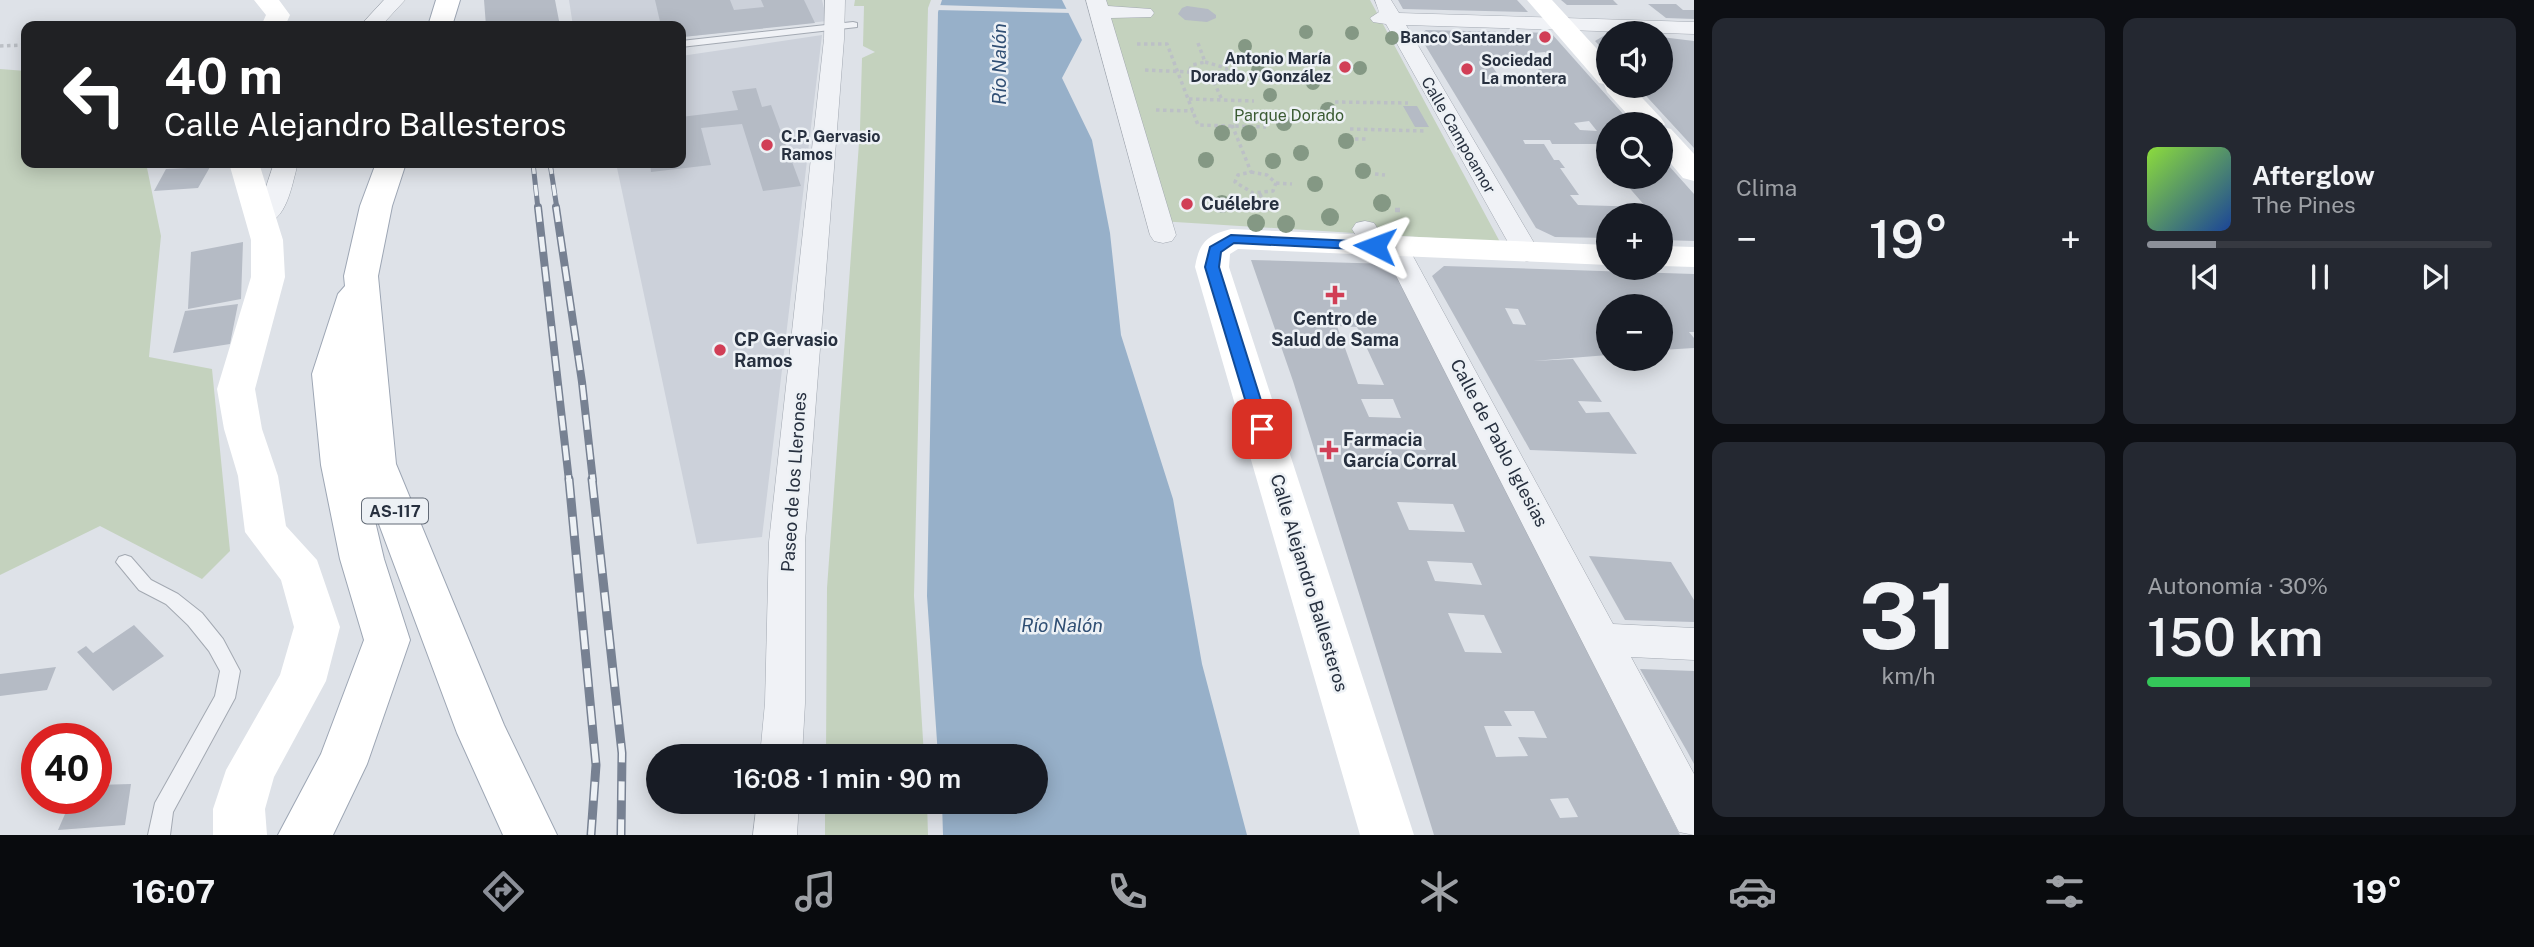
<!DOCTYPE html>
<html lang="es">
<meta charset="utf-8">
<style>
:root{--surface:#171b24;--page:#242831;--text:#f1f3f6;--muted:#9ea1a6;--line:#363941;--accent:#8c9099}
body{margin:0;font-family:"Public Sans",sans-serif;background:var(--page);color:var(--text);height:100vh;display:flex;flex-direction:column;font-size:26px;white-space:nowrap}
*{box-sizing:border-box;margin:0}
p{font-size:23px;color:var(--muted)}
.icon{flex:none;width:38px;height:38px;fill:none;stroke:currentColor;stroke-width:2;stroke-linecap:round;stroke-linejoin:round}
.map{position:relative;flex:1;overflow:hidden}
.details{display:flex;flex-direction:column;gap:18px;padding:18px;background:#0d0f14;width:840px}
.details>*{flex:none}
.guide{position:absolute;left:21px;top:21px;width:665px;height:147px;border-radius:14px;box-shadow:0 4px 18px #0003;background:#202124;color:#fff;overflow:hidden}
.buttons{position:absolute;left:1596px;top:21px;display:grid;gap:14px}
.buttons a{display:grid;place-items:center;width:77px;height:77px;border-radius:50%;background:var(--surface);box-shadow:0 4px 18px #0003;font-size:35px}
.speed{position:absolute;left:21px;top:723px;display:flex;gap:14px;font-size:35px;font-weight:700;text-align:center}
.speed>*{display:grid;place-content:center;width:91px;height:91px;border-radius:50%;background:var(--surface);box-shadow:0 4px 18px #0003;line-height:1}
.speed .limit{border:10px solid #d22;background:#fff;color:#111}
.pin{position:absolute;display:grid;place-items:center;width:60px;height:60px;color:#fff;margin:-30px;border-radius:14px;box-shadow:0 4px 10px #0006}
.me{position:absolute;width:77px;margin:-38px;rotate:273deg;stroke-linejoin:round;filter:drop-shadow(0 0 5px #0008)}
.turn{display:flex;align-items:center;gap:24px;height:147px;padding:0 28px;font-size:32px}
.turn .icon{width:91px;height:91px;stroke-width:2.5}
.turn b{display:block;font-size:49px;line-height:60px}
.big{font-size:52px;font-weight:600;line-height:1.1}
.details .tile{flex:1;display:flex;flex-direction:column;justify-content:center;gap:10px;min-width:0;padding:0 24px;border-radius:14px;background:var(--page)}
.details .dial{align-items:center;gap:0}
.dial b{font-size:91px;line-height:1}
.song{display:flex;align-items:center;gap:21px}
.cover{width:84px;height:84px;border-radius:10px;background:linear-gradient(135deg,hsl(90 70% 55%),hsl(220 70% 35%))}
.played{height:7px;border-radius:4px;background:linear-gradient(90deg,var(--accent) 20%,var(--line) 20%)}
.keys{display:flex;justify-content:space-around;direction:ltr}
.heat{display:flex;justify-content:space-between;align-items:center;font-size:38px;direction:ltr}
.charge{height:10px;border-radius:5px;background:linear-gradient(90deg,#34c759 30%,var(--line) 0)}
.details .tiles{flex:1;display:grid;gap:18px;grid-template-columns:repeat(2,1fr)}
.trip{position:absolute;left:646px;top:744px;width:402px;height:70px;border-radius:35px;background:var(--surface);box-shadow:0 4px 18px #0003;font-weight:600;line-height:70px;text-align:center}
.tabs{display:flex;height:112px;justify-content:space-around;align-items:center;background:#090b0e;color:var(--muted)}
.tabs .icon{width:49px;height:49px}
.tabs .current{color:var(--accent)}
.tabs b{font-size:32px;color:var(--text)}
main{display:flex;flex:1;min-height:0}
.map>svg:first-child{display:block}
.built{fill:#ccd1da}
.green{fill:#c4d2be}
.water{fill:#97b0c9}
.pier{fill:#dee2e8}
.building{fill:#b5bbc5;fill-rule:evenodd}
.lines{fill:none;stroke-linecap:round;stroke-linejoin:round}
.lane-casing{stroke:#a3a9b2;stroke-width:2}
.street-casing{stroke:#a3a9b2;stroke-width:1}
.primary-casing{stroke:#9da6b4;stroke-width:2}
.path-far1{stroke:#bcc0c6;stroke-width:3.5;stroke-dasharray:3.5 3.5;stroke-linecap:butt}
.path{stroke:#bcc0c6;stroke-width:4.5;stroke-dasharray:5 5;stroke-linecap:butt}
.lane{fill:#f0f2f6;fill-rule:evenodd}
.street{fill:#f0f2f6;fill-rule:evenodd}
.secondary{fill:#fff;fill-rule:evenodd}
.primary{fill:#fff;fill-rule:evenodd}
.rail-far2-casing{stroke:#778192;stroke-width:5}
.rail-far1-casing{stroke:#778192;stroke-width:8}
.rail-casing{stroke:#778192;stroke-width:9}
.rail-far2{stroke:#edf1f5;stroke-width:3.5;stroke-dasharray:11;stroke-linecap:butt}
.rail-far1{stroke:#edf1f5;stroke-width:5;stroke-dasharray:15;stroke-linecap:butt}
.rail{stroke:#edf1f5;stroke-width:6;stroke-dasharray:19;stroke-linecap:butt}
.tree{fill:#849884}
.route{fill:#1a73e8;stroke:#114b97;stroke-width:2}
.poi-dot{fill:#d13e56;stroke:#edf1f5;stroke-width:2.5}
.labels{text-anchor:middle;stroke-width:5;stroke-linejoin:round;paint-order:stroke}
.far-poi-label{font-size:16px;font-weight:bold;fill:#27303f;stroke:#edf1f5;text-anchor:end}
.far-park-label{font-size:16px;fill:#3b5b33;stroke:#edf1f5}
.far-street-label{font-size:16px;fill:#27303f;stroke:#edf1f5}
.shield{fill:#edf1f5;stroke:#626a76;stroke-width:2}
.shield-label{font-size:16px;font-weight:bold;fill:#27303f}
.poi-label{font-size:18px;font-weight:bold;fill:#27303f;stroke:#edf1f5;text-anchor:start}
.street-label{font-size:18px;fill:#27303f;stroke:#edf1f5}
.water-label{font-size:19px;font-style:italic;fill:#304f74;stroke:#edf1f5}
</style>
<main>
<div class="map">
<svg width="1694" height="835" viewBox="0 0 1694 835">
<rect width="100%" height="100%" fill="#dee2e8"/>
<!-- built -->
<path class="built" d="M569,0H822L827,21L681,37V26H573Z
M822,35L762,537L697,544L616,163H681V56Z"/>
<!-- green -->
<path class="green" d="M855,0H931L928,8L914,596L924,756H826L827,588L860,129L862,58L875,52L863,46L864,6H854Z
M1091,0H1370L1500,242L1159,221Z
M0,69L26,71V163H146L161,236L149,357L212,369L230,551L202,579L100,526L0,575Z
M825,802H927L928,835H825Z"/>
<!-- water -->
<path class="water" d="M942,0H1062L1082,40L1062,78L1092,140L1110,233L1121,335L1173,499L1202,664L1247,835H943L942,802H1036V756H938L927,596L938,12Z"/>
<!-- pier -->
<path class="pier" d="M937,5L1070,9L1072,13L935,10Z"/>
<!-- building -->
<path class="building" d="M484,0H555L560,26H486Z
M655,0H730L734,10L764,7L761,0H804L815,23L683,37L681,26H661Z
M1398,0H1517L1528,12L1403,9Z
M1561,0H1613L1618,5H1567Z
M1648,4H1676L1683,10H1694V19L1666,18Z
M1187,6L1208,9L1216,15V18L1207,22L1185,20L1178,14L1182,8Z
M1426,30L1551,33L1632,124H1608V149L1604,144H1552L1550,140H1523L1525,144H1544L1554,160H1559L1565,168H1560L1579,195H1570L1578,205L1646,207L1626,184H1633L1626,177H1661V157L1694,194V241L1661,240V215H1608V238L1555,237L1536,228L1419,35ZM1545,52L1553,60H1541L1550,69H1538L1550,81L1530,83L1503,82L1485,56L1538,58L1534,53ZM1589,121L1597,131L1580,130L1574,123Z
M1605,35H1608V55L1595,41Z
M1661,37L1694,41V148L1637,86H1661V60L1670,61L1661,55Z
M756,88L762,107L771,105L801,186L763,191L742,124L701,128L711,165L651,172L650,163H681V117L738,110L732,91Z
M1403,106H1417L1429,127H1415Z
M210,167L198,188L154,191L166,169Z
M243,242L241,299L188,309L191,252Z
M1251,260L1391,264L1680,835H1434L1293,381ZM1337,326L1357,327L1384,385L1358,384ZM1361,399H1393L1401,418L1369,417ZM1379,439L1420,440L1426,450L1384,449ZM1397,502L1453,504L1465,532L1409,530ZM1427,561L1472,563L1482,585L1435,581ZM1448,613L1484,615L1502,653L1465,652ZM1504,711H1534L1547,738L1518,737L1528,756L1496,757L1484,726H1512ZM1568,798L1578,817L1560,818L1550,799Z
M1444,266L1694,274V332H1689L1694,338V348L1661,350V306H1608V355L1533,361L1573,359L1602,402L1578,401L1586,413L1609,412L1637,454L1530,450L1432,276ZM1505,308L1518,309L1526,325L1513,324Z
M238,304L230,344L173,353L185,311Z
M1589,556L1671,562L1694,600V622L1625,620Z
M134,625L164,656L113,691L77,652L86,646L93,653Z
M56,667L47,690L0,696V674Z
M1640,669L1694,671V764L1687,751Z
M131,784L125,825L58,830L72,798H96V785Z"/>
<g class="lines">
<!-- lane casing -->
<g class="lane-casing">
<path id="lane" d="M853,22L857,23V27L681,47V41Z
M125,555L131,557L151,580L178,594L202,613L223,639L240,671L235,698L173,812L170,835H148L155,803L215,696L220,671L209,651L188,625L166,604L139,590L116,562L119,557Z"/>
</g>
<!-- street casing -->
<g class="street-casing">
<path id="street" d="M384,0H405L381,26H360Z
M825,0H845L844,39L805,542V703L802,756H760L765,703L769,542L824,39Z
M1086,0H1106L1108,6L1151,9L1154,13L1151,17L1111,18L1176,235L1172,241L1163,243L1154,241L1150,235Z
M1375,0H1391L1399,13L1694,22V34L1406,25L1540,253L1536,259L1527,261L1518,259L1514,253L1386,24L1373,22L1370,18L1379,12Z
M274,163H298C291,187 286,232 252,223L248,218L260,205Z
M1365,221L1374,223L1386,241L1395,239L1404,241L1408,247L1613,624L1694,628V660L1631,657L1694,774V835L1679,832L1384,252L1375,254L1366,252L1352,229L1356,223Z
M757,802H799L797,835H753Z"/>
</g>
<!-- primary casing -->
<g class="primary-casing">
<path id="primary" d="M436,0H460L452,26H428Z
M376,163H406L392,206L378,276L396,464L504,725L557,835H503L457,733L370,500L384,559L410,640L367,764L333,835H278L321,754L364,640L340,559L321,465L312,374L338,294L345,286L344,276L360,206Z"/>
</g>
<!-- path-far1 -->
<path class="path-far1" d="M1198,43L1205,62
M1137,44H1167L1198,125L1266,127
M0,46L26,45
M1205,62L1226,68L1230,76C1216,85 1202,82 1189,72L1192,65Z
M1145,70L1189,72
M1229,72H1241
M1214,82L1222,100
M1189,99L1254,101
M1335,102L1408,103
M1156,110L1193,111
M1232,125L1251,172
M1350,129L1426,131
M1355,139H1366
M1251,172L1267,175L1276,183L1273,191L1253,193L1235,182L1238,175Z
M1375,174L1385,175
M1276,183L1292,184
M1260,194L1266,209"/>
<!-- path -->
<path class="path" d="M1265,207L1267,213
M1395,210H1403"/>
<!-- lane -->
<use href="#lane" class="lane"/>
<!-- street -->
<use href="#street" class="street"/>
<!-- secondary -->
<path class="secondary" d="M254,0H279L290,15L285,26H261L266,15Z
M1527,0H1552L1608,61V86H1631L1661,118L1665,124L1663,127L1671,129L1694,154V181L1683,178L1661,152V124H1636L1607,92L1604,84L1599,83Z
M229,163H259L283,240L285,277L255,389L262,429L278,476L286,526L317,560L340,627L326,681L274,777L265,809L267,835H213V809L226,770L280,675L294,627L281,580L245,532L238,476L224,429L217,389L251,277V240Z
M1231,229L1608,245V265L1238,249L1230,254L1229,267L1414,835H1360L1195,267C1199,243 1207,235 1231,229Z
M1661,246L1694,247V267L1661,266Z"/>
<!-- primary -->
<use href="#primary" class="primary"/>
<!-- rail-far2 casing -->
<g class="rail-far2-casing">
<path id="rail-far2" d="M533,163L538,209
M550,163L557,209"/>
</g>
<!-- rail-far1 casing -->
<g class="rail-far1-casing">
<path id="rail-far1" d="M538,207L569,481
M556,207L582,382L593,481"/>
</g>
<!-- rail casing -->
<g class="rail-casing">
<path id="rail" d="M569,479L596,765L591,835
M592,479L622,753L621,835"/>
</g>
<!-- rail-far2 -->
<use href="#rail-far2" class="rail-far2"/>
<!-- rail-far1 -->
<use href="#rail-far1" class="rail-far1"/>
<!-- rail -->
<use href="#rail" class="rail"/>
</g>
<!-- trees -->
<g class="tree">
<circle cx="1306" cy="32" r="7"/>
<circle cx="1352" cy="33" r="7"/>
<circle cx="1392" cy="38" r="7"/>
<circle cx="1245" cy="46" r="7"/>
<circle cx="1299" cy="59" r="7"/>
<circle cx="1360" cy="68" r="7"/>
<circle cx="1258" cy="70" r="7"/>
<circle cx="1313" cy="83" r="7"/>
<circle cx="1270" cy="95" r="7"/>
<circle cx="1328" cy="110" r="8"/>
<circle cx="1284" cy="123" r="8"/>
<circle cx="1222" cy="133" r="8"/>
<circle cx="1249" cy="133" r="8"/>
<circle cx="1346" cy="141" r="8"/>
<circle cx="1301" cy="153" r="8"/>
<circle cx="1206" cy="160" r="8"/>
<circle cx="1273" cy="161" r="8"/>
<circle cx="1363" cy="171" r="8"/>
<circle cx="1315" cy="184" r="8"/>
<circle cx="1382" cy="203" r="9"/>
<circle cx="1222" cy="204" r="9"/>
<circle cx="1330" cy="217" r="9"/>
<circle cx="1256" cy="223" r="9"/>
<circle cx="1286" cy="224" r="9"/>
</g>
<!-- route -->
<path class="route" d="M1231,235L1375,242L1381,246L1375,250L1234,243L1221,252L1219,267L1270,429L1262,435L1254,429L1205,267L1210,247Z"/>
<!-- markers -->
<g class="poi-dot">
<circle cx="1545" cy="37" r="7"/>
<circle cx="1345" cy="67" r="7"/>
<circle cx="1467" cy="69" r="7"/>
<circle cx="767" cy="145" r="7"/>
<circle cx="1187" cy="204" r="7"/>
<path d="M1331.5 284.5h7v7h7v7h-7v7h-7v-7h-7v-7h7z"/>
<circle cx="720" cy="350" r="7"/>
<path d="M1325.5 439.5h7v7h7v7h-7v7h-7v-7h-7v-7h7z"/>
</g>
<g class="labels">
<!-- far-poi labels -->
<g class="far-poi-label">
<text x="1531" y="43">Banco Santander</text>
<text x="1331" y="64">Antonio María<tspan x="1331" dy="18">Dorado y González</tspan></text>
<text x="1481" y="66" text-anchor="start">Sociedad<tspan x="1481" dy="18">La montera</tspan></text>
<text x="781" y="142" text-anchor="start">C.P. Gervasio<tspan x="781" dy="18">Ramos</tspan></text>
</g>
<!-- far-park labels -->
<g class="far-park-label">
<text x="1289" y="121">Parque Dorado</text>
</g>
<!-- far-street labels -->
<g class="far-street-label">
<text transform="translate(1459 135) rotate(60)" y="6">Calle Campoamor</text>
</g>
<!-- shield labels -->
<rect class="shield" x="362" y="498.5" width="66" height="25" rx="5"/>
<g class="shield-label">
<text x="395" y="517">AS-117</text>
</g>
<!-- poi labels -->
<g class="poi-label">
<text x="1201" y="210">Cuélebre</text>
<text x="1335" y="325" text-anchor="middle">Centro de<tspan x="1335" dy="21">Salud de Sama</tspan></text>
<text x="734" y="346">CP Gervasio<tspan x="734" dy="21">Ramos</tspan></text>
<text x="1343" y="446">Farmacia<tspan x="1343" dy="21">García Corral</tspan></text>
</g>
<!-- street labels -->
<g class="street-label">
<text transform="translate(1499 443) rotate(62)" y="6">Calle de Pablo Iglesias</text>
<text transform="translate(794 482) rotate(-86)" y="6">Paseo de los Llerones</text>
<text transform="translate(1309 583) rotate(73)" y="6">Calle Alejandro Ballesteros</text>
</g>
<!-- water labels -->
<g class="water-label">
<text transform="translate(999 64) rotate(-90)" y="7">Río Nalón</text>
<text x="1062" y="632">Río Nalón</text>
</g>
</g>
</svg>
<div class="buttons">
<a><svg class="icon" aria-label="sound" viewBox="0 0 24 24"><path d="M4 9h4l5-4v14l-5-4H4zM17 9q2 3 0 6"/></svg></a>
<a><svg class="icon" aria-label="search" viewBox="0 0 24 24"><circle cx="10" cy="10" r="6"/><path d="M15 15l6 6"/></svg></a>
<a>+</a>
<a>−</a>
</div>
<div class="speed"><div class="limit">40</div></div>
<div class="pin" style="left:1262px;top:429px;background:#d93025"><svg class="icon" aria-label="arrive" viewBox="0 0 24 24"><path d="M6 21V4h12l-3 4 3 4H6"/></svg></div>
<svg class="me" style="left:1375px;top:246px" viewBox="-20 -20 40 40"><path d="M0-17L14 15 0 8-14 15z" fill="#1a73e8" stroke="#fff" stroke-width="4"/></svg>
<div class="trip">16:08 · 1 min · 90 m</div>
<div class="guide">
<div class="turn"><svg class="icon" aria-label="left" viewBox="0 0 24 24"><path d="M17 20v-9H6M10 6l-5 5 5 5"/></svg><div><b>40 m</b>Calle Alejandro Ballesteros</div></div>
</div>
</div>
<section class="details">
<div class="tiles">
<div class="tile"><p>Clima</p>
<div class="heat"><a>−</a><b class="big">19°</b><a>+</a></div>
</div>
<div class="tile">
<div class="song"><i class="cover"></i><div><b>Afterglow</b><p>The Pines</p></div></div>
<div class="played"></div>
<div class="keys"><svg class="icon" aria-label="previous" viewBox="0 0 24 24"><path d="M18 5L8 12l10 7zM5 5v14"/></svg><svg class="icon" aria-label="pause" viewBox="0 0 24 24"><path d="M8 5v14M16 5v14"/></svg><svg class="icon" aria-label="next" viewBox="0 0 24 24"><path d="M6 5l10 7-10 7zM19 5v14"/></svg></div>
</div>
<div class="tile dial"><b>31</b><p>km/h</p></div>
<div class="tile"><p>Autonomía · 30%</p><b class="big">150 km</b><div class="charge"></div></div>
</div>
</section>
</main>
<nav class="tabs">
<b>16:07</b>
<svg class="icon current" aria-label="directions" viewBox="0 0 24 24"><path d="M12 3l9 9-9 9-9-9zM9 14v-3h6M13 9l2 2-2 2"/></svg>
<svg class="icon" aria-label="music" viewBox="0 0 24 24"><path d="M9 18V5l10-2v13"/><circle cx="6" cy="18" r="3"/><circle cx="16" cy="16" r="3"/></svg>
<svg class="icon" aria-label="phone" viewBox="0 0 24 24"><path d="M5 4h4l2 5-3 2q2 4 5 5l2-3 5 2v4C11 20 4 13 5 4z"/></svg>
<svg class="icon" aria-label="climate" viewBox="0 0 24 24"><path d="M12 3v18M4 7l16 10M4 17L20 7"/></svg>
<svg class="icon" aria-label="car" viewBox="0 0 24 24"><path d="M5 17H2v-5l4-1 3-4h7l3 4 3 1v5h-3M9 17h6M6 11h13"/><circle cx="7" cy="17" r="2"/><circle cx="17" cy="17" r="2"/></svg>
<svg class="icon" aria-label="filters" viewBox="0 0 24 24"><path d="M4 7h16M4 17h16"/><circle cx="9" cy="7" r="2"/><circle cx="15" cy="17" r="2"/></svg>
<b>19°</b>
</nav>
